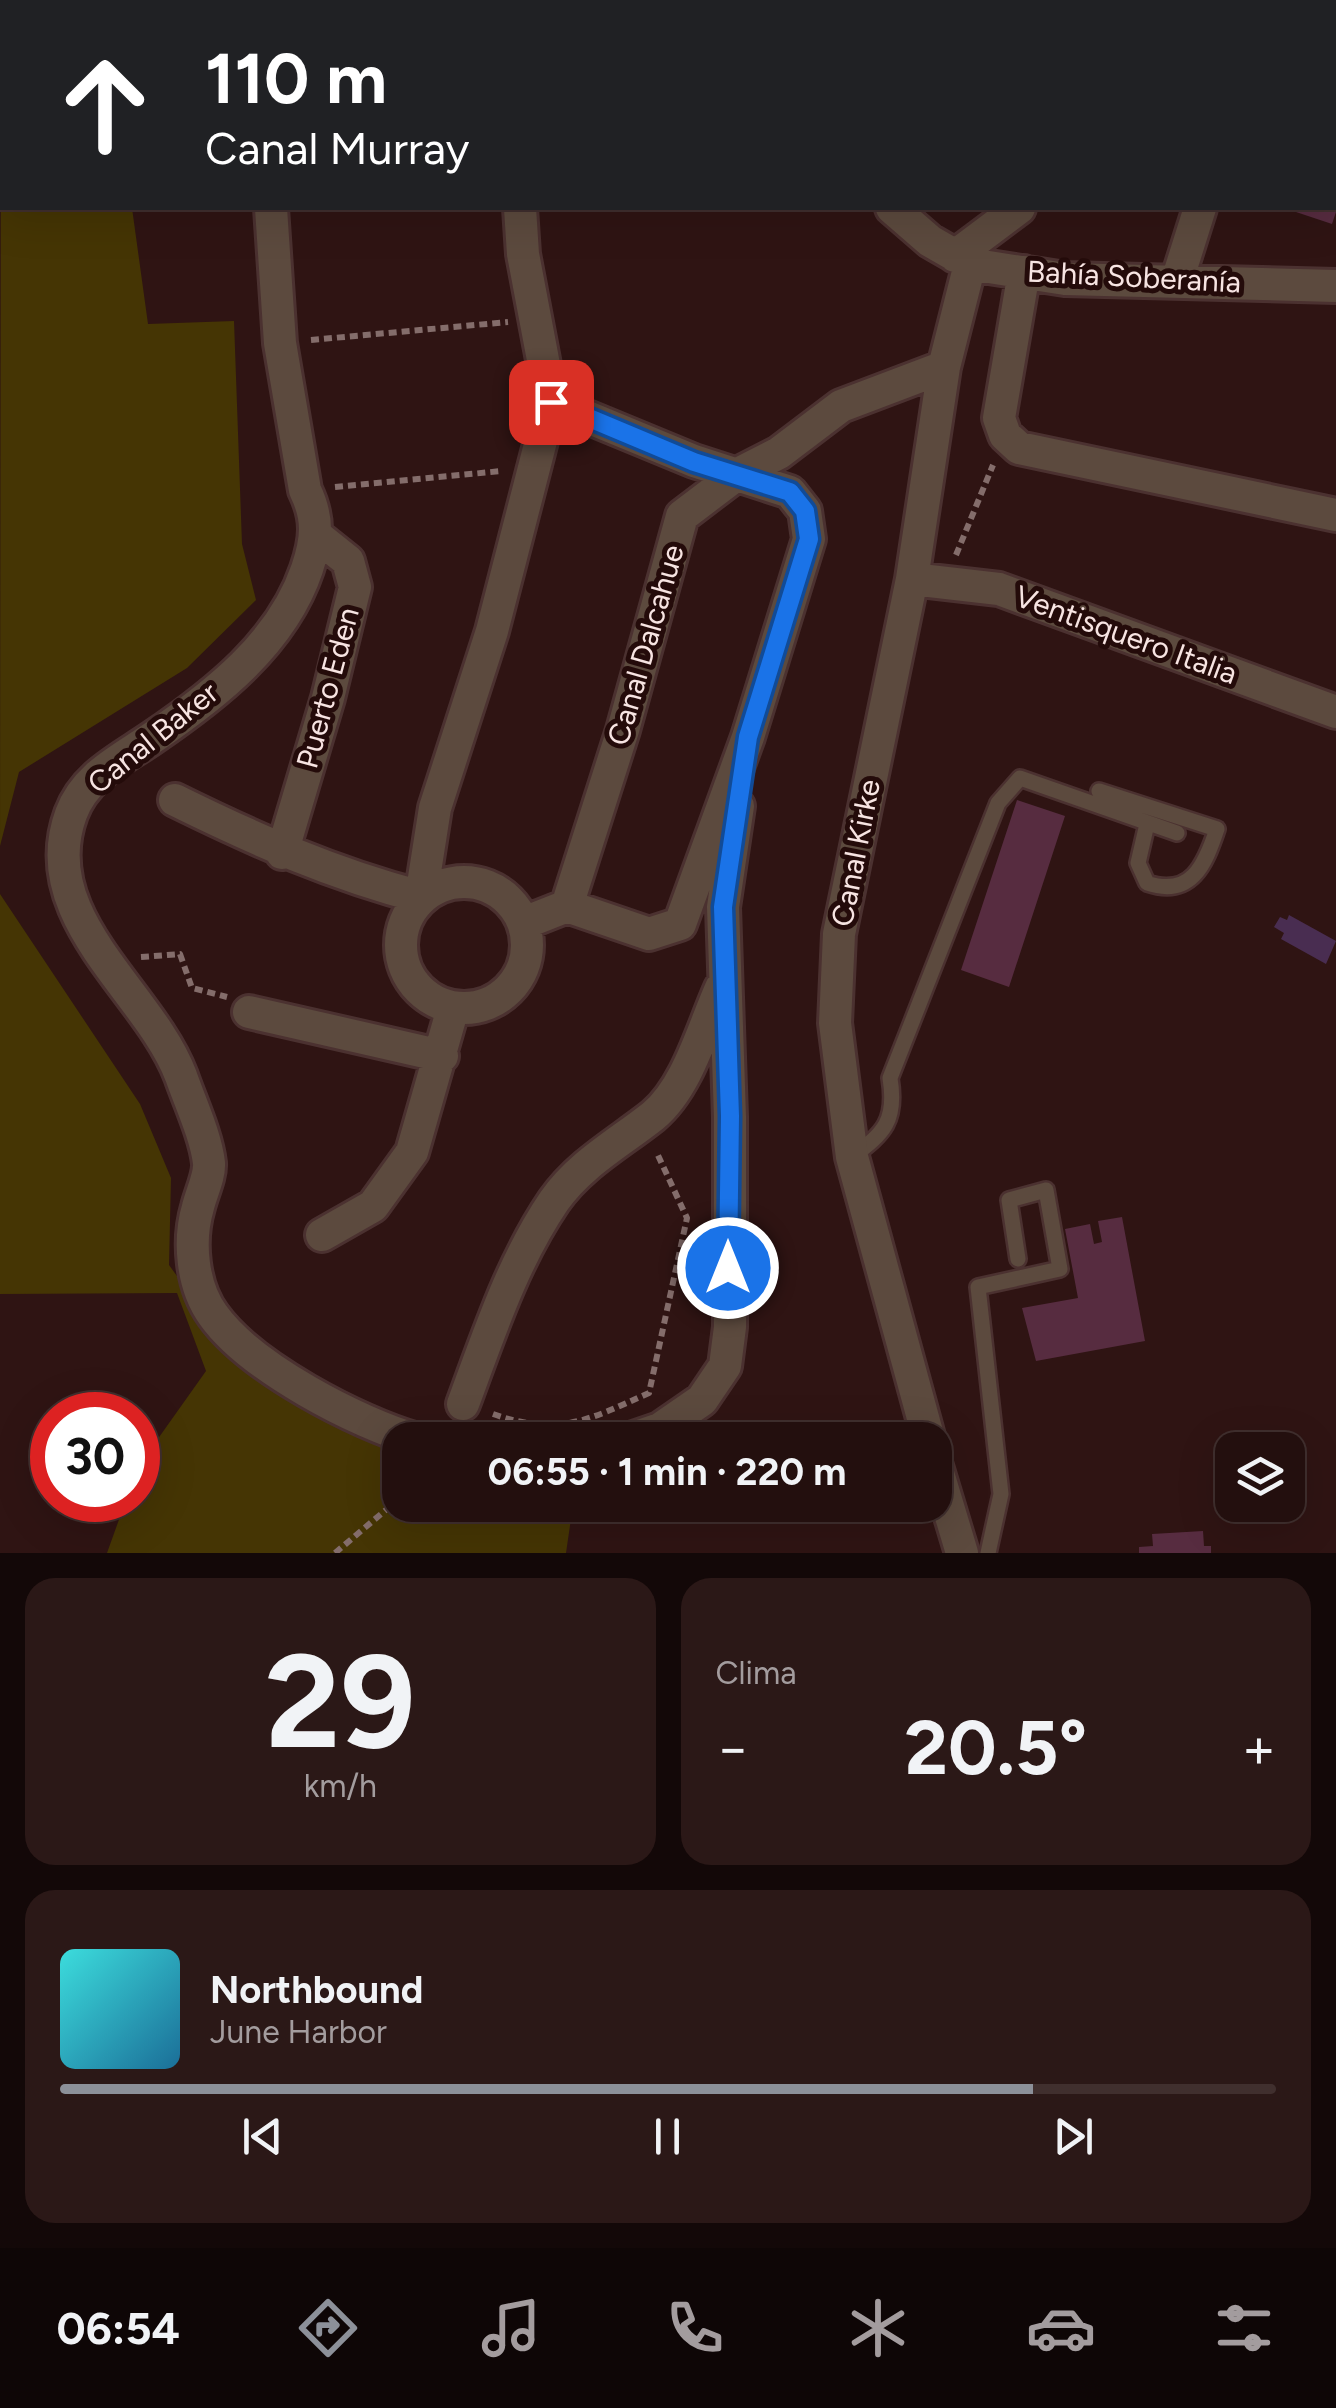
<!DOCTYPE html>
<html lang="es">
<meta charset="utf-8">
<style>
:root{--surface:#230f0e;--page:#2b1817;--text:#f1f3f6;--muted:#a39c9e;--line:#402f2e;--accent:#8c9099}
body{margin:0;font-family:Figtree,sans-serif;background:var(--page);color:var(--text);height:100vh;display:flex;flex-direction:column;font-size:38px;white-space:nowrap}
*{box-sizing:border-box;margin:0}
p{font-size:32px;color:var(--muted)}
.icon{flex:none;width:55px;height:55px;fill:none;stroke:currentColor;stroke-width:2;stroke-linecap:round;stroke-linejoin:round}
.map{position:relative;height:1553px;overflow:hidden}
.panel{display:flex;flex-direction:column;gap:25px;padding:25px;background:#130808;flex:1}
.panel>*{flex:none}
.banner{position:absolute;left:0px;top:0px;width:1338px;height:210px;box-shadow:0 10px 40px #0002,0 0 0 2px var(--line);background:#202124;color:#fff;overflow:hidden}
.controls{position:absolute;left:1215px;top:1432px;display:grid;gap:20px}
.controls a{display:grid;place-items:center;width:90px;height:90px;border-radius:20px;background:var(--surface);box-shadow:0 10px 40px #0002,0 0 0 2px var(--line);font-size:50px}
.speed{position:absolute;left:30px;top:1392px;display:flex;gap:20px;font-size:50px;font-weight:700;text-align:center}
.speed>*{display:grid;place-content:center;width:130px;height:130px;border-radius:50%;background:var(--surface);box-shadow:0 10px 40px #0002,0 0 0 2px var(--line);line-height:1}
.speed .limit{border:15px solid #d22;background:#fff;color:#111}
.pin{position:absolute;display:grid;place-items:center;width:85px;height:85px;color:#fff;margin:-42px;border-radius:20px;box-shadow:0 5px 15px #0006}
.me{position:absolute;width:110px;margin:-55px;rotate:0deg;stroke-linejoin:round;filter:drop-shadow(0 0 8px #0008)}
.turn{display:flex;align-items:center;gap:35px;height:210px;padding:0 40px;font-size:45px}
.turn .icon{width:130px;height:130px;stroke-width:2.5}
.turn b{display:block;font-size:70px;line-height:85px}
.big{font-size:75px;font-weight:700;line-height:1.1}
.panel .tile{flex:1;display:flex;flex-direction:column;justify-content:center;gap:15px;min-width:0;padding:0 35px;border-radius:30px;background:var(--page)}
.panel .dial{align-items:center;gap:0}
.dial b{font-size:130px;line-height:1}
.song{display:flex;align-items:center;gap:30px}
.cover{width:120px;height:120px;border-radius:15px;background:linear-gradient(135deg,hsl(180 70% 55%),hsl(200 70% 35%))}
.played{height:10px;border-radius:5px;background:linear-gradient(90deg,var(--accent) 80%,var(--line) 80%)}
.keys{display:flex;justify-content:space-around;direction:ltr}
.heat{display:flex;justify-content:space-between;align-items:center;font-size:55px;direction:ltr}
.panel .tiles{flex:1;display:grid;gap:25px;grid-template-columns:1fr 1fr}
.tile:last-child{grid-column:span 2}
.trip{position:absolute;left:382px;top:1422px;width:570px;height:100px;border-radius:30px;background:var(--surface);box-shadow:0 10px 40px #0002,0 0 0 2px var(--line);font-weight:700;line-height:100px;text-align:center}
.tab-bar{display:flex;height:160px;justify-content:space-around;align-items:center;background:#0e0606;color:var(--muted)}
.tab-bar .icon{width:70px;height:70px}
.tab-bar .selected{color:var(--accent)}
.tab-bar b{font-size:45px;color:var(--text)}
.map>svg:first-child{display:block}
.green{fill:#453504}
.water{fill:#492d51}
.building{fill:#572c40}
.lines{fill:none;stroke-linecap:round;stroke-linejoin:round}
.lane-casing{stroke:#4b3130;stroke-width:20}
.street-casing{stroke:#4b3130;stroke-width:38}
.path{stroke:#846d6b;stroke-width:6;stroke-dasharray:8 5;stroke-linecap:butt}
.lane{stroke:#5c4a3e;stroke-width:15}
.street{stroke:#5c4a3e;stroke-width:32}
.route-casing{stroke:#114b97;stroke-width:25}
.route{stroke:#1a73e8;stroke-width:18}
.labels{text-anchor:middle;stroke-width:10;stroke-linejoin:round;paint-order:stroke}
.street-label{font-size:30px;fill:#f7e4e2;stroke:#240b0a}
</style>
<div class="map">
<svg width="1336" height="1553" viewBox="0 0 1336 1553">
<rect width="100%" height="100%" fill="#2f1413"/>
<!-- green -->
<path class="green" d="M1,0H104L2,2V208H132L148,324L234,321L242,544L256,600L187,668L19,772L0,846Z
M0,894L140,1104L171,1178L169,1265L232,1352L400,1459V1505H573L566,1553H107L126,1500H138L140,1464L206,1371L177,1293L0,1294Z"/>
<!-- water -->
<path class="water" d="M1289,915L1336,941L1326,964L1281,939L1284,933L1274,927L1280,917L1287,920Z"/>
<!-- building -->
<path class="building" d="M1284,208H1336V212L1332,224Z
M1017,800L1065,816L1009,987L961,970Z
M1122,1217L1145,1341L1036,1361L1022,1308L1078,1298L1065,1229L1090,1224L1094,1244L1102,1242L1098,1221Z
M1203,1531L1204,1546H1211V1553H1139V1547L1153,1546L1152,1534Z"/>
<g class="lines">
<!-- lane casing -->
<g class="lane-casing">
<path id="lane" d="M1099,791L1217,829C1205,865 1191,898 1147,883L1138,863L1147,824
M852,1157C884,1133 897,1121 890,1078L998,803L1020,778L1177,833
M988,1553L1001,1494L978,1287L1060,1269L1046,1190L1009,1200L1018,1259"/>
</g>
<!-- street casing -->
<g class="street-casing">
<path id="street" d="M235,0L236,2
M790,0L791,2
M1099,0L1100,2
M508,2L513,0
M941,2V0
M1263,2V0
M271,208L280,343L305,490C319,519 317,539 307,569C282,643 215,695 152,738C120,760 85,776 71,814C33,918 149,991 181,1076C190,1102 206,1136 209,1163C210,1176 201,1194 198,1207C188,1241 192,1286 213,1315C250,1367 357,1423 417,1440
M892,208L930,241L970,264L1065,279L1336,286
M955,256L1019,208
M1024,272L999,418L1005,435L1019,448L1336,515
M1177,281L1200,208
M551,402L694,461L790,492L805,511L809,539L748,737L680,924L649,934L567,906
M912,579L999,589L1336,712
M175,800C256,840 333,874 421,897L435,808L492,631L551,402L523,254L520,208
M282,853L328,698L355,587L348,561L318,537
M401 945a63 63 0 1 1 126 0a63 63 0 1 1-126 0Z
M524,923L567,906L623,730L682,516L736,475L779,453L841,406L944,367
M249,1012L442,1056
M322,1235L373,1206L412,1152L453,1008
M463,1404C489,1334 512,1263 554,1201C580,1164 619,1143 653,1116C688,1087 703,1028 721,988
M628,1440L660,1429L702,1400L725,1366L730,1327V1117L723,907L738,806
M929,1440L852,1157L835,1023L839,934L912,579L944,367L970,264
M935,1463L962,1553"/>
</g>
<!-- path -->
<path class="path" d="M311,340L508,322
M335,487L502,471
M956,555L993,465
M141,957L180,954L192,988L227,997
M493,1414C558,1437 589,1420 649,1393L687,1218L656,1151
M335,1553L400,1498"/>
<!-- lane -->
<use href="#lane" class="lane"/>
<!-- street -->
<use href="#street" class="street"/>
</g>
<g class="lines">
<!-- route casing -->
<g class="route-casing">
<path id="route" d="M551,402L694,462L790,492L805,511L809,539L748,737L723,907L730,1116L728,1268"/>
</g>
<!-- route -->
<use href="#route" class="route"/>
</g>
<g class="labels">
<!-- street labels -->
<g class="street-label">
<text transform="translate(1134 277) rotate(3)" y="10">Bahía Soberanía</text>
<text transform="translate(1126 635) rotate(20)" y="10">Ventisquero Italia</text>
<text transform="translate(646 645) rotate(-74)" y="10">Canal Dalcahue</text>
<text transform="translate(328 688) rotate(-75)" y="10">Puerto Eden</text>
<text transform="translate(153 738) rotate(-39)" y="10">Canal Baker</text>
<text transform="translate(856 853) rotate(-79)" y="10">Canal Kirke</text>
</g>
</g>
</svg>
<div class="controls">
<a><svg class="icon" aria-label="layers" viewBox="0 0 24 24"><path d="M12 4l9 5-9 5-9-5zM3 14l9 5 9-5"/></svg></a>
</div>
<div class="speed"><div class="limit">30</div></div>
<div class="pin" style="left:551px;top:402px;background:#d93025"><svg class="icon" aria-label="arrive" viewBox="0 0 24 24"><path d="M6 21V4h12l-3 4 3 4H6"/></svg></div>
<svg class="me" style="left:728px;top:1268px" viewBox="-20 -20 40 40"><circle r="17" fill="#1a73e8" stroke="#fff" stroke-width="3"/><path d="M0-11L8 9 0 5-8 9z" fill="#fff"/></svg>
<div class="trip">06:55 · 1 min · 220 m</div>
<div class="banner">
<div class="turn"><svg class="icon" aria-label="ahead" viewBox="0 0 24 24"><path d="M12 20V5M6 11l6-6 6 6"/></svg><div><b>110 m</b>Canal Murray</div></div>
</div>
</div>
<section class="panel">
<div class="tiles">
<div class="tile dial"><b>29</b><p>km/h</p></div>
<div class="tile"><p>Clima</p>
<div class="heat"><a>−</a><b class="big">20.5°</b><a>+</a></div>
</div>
<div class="tile">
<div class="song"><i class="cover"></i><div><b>Northbound</b><p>June Harbor</p></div></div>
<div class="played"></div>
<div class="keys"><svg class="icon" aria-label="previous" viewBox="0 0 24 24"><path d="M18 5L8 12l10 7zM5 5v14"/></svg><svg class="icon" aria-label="pause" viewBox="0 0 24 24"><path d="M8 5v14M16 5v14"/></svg><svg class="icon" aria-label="next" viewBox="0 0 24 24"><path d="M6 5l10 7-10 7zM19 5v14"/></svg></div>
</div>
</div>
</section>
<nav class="tab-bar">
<b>06:54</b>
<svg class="icon selected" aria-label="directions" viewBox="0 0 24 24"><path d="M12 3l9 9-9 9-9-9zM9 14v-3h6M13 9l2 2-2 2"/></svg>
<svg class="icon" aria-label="music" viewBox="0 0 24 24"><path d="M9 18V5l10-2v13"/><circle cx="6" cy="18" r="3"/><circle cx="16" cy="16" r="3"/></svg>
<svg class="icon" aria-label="phone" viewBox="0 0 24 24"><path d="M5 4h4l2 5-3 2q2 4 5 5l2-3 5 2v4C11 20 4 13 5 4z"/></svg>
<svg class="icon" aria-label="climate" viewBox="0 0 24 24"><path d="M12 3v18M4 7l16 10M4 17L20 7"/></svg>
<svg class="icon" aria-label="car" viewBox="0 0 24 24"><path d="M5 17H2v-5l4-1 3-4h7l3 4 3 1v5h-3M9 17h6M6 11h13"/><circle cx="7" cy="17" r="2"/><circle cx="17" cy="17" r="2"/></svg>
<svg class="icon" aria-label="filters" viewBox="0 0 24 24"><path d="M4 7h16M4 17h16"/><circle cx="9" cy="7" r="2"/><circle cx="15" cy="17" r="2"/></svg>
</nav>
